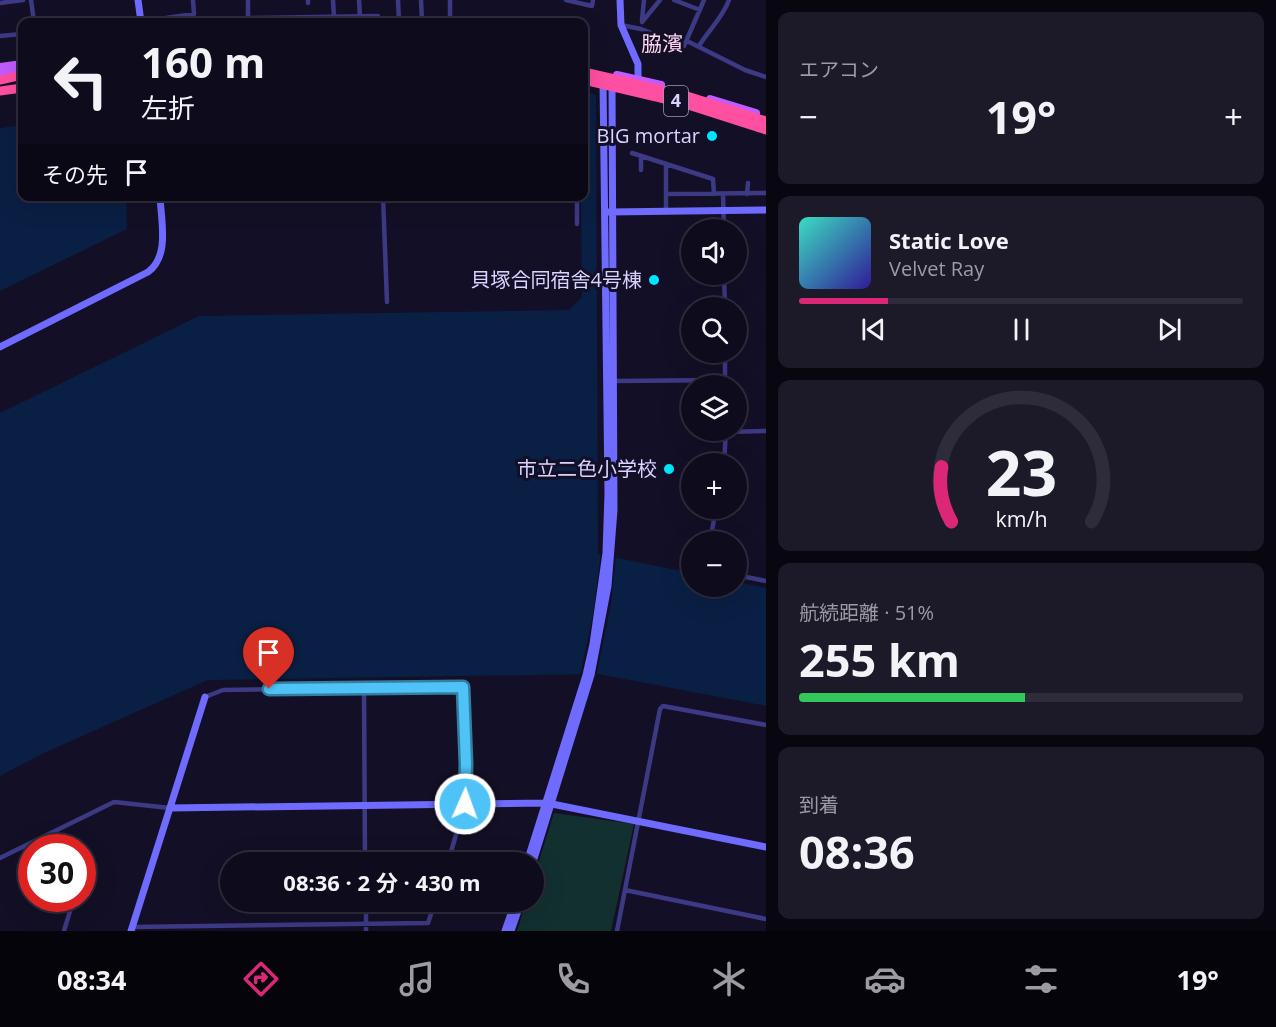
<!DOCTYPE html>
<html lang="ja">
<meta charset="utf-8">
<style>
:root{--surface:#0e0b1c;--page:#1c1929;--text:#f1f3f6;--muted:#9b9ba3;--line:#2e2b3b;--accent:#db2777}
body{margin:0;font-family:"Open Sans","Noto Sans JP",sans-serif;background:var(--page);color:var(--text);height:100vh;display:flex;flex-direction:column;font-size:22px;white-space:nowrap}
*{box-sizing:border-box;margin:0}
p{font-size:20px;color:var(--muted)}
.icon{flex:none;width:33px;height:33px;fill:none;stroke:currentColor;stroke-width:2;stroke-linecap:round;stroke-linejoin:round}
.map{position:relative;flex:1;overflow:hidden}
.drawer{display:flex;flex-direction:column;gap:12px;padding:12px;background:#08060f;width:510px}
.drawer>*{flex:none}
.guide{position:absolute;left:18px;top:18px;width:570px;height:183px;border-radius:12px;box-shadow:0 6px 24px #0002,0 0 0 2px var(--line);background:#0e0b1c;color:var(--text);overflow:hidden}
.controls{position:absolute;left:681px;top:219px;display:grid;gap:12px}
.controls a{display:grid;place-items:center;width:66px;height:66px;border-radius:50%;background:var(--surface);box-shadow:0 6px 24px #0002,0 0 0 2px var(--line);font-size:30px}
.speed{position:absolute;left:18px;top:834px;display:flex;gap:12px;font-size:30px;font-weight:700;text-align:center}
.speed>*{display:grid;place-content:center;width:78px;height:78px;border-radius:50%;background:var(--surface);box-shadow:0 6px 24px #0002,0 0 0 2px var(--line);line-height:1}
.speed .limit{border:9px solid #d22;background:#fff;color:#111}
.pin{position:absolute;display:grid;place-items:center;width:51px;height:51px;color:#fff;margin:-62px -26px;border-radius:50% 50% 50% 0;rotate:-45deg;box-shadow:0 0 6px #0007}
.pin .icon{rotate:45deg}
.me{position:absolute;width:66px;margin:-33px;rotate:2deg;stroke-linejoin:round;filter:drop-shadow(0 0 4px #0008)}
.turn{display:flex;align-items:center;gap:21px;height:126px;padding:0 24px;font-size:27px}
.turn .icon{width:78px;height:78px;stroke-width:2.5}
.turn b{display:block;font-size:42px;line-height:51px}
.then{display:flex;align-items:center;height:57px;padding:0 24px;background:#0003;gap:12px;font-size:22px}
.big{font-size:45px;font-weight:700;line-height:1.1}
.drawer .widget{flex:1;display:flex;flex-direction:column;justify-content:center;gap:9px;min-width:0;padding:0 21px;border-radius:12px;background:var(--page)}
.drawer .dial{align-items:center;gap:0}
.dial svg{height:156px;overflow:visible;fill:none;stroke:var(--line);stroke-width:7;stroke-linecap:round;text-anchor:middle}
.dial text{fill:var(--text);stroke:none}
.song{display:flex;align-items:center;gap:18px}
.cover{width:72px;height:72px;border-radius:9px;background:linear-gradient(135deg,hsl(170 70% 55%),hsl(250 70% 35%))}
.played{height:6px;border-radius:3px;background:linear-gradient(90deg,var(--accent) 20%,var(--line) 20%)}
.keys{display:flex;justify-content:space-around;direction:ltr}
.heat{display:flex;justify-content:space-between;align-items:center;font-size:33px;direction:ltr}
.charge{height:9px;border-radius:4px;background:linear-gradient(90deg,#34c759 51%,var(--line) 0)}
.trip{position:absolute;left:220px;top:852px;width:324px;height:60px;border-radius:30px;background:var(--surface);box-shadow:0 6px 24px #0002,0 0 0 2px var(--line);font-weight:700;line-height:60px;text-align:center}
.tabs{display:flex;height:96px;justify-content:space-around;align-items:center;background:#06040b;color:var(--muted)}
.tabs .icon{width:42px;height:42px}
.tabs .current{color:var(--accent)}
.tabs b{font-size:27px;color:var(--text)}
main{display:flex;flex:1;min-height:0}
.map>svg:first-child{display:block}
.green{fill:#12302f}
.water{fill:#0a1f44}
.pier{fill:#130f26}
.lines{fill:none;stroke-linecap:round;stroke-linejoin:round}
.street{stroke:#3d3a85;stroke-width:4.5}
.secondary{stroke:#6f6bff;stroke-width:7}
.primary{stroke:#c25bff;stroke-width:8}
.highway{stroke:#ff4fa3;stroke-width:9}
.highway-bridge{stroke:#ff4fa3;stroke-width:9}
.route-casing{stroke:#337fa1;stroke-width:15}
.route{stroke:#4fc3f7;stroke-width:10}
.poi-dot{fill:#00e5ff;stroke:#130f26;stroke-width:2}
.labels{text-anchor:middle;stroke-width:6;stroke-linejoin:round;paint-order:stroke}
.shield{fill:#130f26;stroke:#9e99be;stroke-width:1.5}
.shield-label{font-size:18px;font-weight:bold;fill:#d9d4ff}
.poi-label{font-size:20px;fill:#d9d4ff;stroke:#130f26;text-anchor:end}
.neighbourhood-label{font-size:21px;fill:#ffd6f0;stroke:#130f26}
</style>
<main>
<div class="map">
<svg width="766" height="931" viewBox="0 0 766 931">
<rect width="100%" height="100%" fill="#130f26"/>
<!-- green -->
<path class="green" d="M554,813L634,824L611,931H517L526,902H534V877Z"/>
<!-- water -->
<path class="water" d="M584,91L596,95L598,554L691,573L692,586H736L737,582L766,588V706L598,674L208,680L44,753L0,776V413L199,316L569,310L582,297L581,197L584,196Z
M22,125V196L126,197L127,229L0,291V128Z"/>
<!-- pier -->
<path class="pier" d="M601,552L616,555L611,604L596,677H587L580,675L593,615Z"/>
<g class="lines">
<!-- street -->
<path class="street" d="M31,0L34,22
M248,0V18L378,16
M308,0V3
M333,0L334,17
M359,0L360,17
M398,0L399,22
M421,0L422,22
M450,0V22
M566,0L592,6L593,0
M674,0L700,10
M0,3L23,0
M166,18L194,14L193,0
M642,20L644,0
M121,22L141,20
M642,22L660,0
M621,25L641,29L684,46L704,0
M0,36L22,34
M687,41L745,70L766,77
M699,46C708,31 723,17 729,0
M632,153L713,179L714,194
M641,157V170
M666,194L766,193
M723,194L724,230
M747,194L748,183
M383,196L387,302
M577,196V224
M666,211V165
M724,274L725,308
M725,352V386
M614,381L725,380
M726,432L766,431
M724,464L726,430
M710,542L716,508
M736,575L766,581
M364,688L365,862
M205,697L223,690L463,687L466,764L465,804L448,862
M55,831L63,848
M0,858L114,802L170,808
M625,890L766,919
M366,902V931
M132,927L428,923L435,902
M64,931L74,898
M617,931L660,709L663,706L766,725"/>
<!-- secondary -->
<path class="secondary" d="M138,0L141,22
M620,0L621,25L638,64V79
M609,212L766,210
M0,347L148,272C170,256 161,221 160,196
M170,808L547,803L766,847
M527,862L586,675L593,644L606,553L608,494L603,81
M533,862L591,675L608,586L614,510L612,84
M131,931L205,697
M505,931L515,902
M511,931L521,902"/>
<!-- primary -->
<path class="primary" d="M0,67L22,64
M0,74L18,72
M617,75L661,85
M710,99L756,113"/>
<!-- highway -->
<path class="highway" d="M0,80L22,75
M0,91L22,88"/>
<!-- highway-bridge -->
<path class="highway-bridge" d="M584,72L684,95L766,121
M584,80L682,103L766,130"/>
</g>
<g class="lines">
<!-- route casing -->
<g class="route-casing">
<path id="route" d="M269,689L463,687L466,764L465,804"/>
</g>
<!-- route -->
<use href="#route" class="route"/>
</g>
<!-- markers -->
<g class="poi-dot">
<circle cx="712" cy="136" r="6"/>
<circle cx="654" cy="280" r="6"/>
<circle cx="669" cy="469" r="6"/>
</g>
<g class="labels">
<!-- shield labels -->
<rect class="shield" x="664" y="86" width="24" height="30" rx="4.5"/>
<g class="shield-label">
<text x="676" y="107">4</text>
</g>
<!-- poi labels -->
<g class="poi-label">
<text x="700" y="143">BIG mortar</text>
<text x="642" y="287">貝塚合同宿舎4号棟</text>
<text x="657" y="476">市立二色小学校</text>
</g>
<!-- neighbourhood labels -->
<g class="neighbourhood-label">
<text x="662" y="51">脇濱</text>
</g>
</g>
</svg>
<div class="controls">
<a><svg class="icon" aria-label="sound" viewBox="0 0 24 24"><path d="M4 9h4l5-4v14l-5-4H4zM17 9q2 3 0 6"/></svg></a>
<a><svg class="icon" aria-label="search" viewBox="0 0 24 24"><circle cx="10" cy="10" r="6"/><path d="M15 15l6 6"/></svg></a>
<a><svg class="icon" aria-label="layers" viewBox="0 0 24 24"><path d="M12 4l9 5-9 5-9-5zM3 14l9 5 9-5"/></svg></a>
<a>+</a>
<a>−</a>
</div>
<div class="speed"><div class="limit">30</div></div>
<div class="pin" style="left:269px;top:689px;background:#d93025"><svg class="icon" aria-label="arrive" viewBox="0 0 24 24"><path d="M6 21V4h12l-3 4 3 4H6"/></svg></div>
<svg class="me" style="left:465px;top:804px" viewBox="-20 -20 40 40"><circle r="17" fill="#4fc3f7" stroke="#fff" stroke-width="3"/><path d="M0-11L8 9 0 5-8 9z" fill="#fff"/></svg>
<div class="trip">08:36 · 2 分 · 430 m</div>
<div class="guide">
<div class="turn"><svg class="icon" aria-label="left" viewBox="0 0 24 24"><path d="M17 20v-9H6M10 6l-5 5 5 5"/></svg><div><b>160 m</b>左折</div></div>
<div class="then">その先<svg class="icon" aria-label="arrive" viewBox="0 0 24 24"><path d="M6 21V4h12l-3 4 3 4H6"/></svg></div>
</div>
</div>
<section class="drawer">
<div class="widget"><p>エアコン</p>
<div class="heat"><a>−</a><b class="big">19°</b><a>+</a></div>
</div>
<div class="widget">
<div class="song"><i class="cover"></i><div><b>Static Love</b><p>Velvet Ray</p></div></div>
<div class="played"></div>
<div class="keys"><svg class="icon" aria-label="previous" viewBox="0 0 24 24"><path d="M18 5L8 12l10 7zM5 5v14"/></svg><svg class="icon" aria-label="pause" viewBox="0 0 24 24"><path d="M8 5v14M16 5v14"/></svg><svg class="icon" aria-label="next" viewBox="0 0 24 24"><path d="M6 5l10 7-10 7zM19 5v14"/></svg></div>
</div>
<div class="widget dial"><svg viewBox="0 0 100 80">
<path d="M14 69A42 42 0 1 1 86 69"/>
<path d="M14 69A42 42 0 0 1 9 41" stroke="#db2777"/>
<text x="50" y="56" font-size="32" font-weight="700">23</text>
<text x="50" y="72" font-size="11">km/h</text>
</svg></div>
<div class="widget"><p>航続距離 · 51%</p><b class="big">255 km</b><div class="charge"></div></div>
<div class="widget"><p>到着</p><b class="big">08:36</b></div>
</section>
</main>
<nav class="tabs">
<b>08:34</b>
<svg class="icon current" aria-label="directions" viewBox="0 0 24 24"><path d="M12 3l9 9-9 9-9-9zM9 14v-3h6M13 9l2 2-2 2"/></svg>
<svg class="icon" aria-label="music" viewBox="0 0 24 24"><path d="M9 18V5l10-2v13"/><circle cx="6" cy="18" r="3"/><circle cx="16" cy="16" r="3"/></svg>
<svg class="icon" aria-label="phone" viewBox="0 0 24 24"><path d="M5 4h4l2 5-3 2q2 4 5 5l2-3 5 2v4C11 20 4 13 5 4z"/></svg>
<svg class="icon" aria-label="climate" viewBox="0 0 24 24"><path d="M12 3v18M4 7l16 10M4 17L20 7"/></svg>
<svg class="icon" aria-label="car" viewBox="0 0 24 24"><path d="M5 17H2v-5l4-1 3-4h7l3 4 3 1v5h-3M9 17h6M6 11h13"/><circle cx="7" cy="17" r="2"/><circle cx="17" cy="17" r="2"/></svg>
<svg class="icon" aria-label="filters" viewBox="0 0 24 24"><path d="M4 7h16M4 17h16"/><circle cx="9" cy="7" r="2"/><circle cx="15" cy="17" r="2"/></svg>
<b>19°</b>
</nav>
